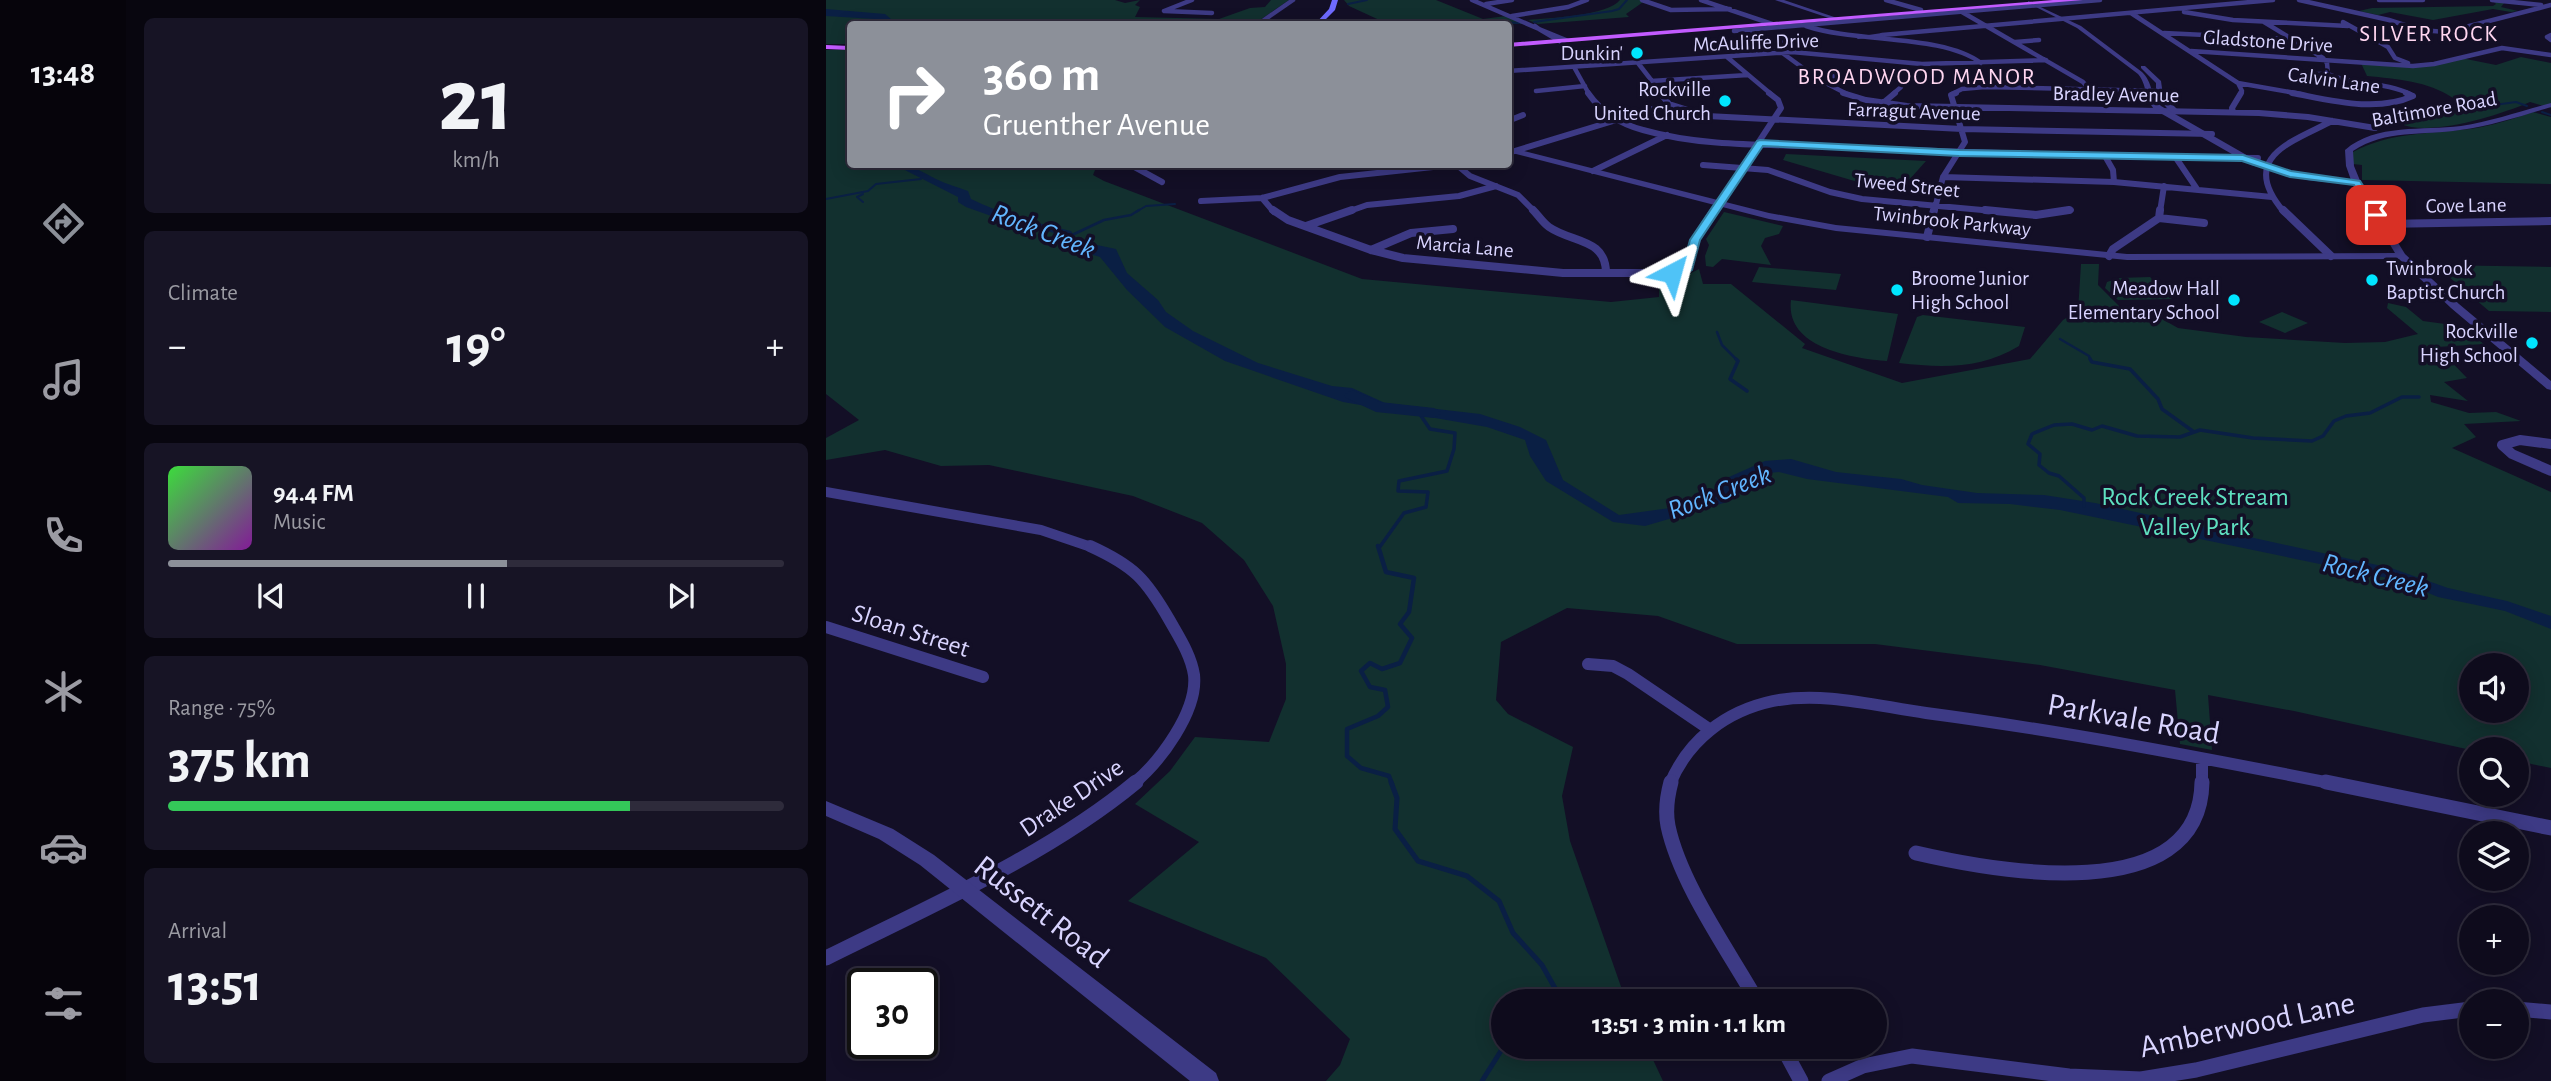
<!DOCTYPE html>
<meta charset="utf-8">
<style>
:root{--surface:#0e0b1c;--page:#171425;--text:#f1f3f6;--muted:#9b9ba3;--line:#2e2b3b;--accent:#8c9099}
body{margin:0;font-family:"Alegreya Sans",sans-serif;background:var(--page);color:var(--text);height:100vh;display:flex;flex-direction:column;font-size:26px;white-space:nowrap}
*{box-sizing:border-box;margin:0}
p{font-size:23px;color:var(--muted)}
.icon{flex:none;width:38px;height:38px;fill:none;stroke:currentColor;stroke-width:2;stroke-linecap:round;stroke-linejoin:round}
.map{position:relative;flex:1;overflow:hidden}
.details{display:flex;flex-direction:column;gap:18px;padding:18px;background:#08060f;width:700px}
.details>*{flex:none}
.top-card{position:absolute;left:21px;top:21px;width:665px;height:147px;border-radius:7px;box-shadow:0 4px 18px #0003,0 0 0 2px var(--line);background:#8c9099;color:#fff;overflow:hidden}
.controls{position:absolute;left:1633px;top:653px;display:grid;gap:14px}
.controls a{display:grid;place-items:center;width:70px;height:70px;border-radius:50%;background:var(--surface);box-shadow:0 4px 18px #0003,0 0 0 2px var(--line);font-size:35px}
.speed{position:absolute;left:21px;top:968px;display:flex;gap:14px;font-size:35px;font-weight:700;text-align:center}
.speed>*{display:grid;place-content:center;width:91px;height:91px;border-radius:50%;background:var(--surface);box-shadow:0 4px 18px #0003,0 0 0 2px var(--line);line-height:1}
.speed .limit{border:4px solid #111;border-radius:10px;background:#fff;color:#111}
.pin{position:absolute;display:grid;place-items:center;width:60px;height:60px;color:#fff;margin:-30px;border-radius:14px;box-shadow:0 4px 10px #0006}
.me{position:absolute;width:77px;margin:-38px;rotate:39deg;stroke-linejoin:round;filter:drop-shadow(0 0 5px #0008)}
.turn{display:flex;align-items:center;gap:24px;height:147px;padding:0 21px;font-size:32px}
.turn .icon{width:91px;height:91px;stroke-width:2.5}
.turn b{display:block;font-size:49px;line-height:60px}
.big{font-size:52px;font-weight:700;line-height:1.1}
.details .tile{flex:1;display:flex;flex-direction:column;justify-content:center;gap:10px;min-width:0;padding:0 24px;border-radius:10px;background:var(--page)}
.details .dial{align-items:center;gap:0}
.dial b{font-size:91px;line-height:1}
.song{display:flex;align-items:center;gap:21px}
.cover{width:84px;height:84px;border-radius:10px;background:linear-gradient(135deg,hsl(120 70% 55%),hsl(290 70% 35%))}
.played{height:7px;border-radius:4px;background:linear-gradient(90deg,var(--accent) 55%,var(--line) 55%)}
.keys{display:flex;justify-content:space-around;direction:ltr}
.heat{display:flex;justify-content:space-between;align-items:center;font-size:38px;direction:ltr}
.charge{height:10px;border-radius:5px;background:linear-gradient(90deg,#34c759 75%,var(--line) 0)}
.trip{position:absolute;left:665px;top:989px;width:396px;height:70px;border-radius:35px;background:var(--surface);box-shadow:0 4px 18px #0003,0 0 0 2px var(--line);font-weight:700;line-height:70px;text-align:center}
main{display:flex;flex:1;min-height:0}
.dock{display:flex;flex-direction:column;width:126px;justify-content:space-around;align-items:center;background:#06040b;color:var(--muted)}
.dock .icon{width:49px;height:49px}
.dock .current{color:var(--accent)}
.dock b{font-size:32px;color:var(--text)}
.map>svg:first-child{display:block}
.green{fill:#12302f;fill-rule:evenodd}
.water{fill:#0a1f44}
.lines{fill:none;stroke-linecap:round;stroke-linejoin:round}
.stream-far4{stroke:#0a1f44;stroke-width:2}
.stream-far3{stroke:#0a1f44;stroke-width:2.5}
.stream-far2{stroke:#0a1f44;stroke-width:3.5}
.stream-far1{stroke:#0a1f44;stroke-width:4.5}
.stream{stroke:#0a1f44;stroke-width:5}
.river{fill:#0a1f44;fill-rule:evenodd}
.minor-far5{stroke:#3d3a85;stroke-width:4.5}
.minor-far4{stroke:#3d3a85;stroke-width:6}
.minor-far3{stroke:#3d3a85;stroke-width:8}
.minor-far2{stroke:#3d3a85;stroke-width:10}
.minor-far1{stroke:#3d3a85;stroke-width:12}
.minor{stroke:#3d3a85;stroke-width:15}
.tertiary{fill:#3d3a85;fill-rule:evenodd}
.secondary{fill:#6f6bff;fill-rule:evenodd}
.primary{fill:#c25bff;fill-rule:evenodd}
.route{fill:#4fc3f7;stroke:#337fa1;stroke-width:2}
.poi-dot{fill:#00e5ff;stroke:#130f26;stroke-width:2.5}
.labels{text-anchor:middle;stroke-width:7;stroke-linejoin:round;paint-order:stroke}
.far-street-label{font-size:21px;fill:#d9d4ff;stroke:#130f26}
.far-poi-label{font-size:21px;fill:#d9d4ff;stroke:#130f26;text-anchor:end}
.far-neighbourhood-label{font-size:23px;letter-spacing:2px;fill:#ffd6f0;stroke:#130f26}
.park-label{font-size:26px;fill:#5fe0c0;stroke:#130f26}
.street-label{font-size:26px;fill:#d9d4ff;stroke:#130f26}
.water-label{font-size:28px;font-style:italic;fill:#62b6ff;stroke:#130f26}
.near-street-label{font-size:32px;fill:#d9d4ff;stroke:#130f26}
</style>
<main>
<nav class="dock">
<b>13:48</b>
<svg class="icon current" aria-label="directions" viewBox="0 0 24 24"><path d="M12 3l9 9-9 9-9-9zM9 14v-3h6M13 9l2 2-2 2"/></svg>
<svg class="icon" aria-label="music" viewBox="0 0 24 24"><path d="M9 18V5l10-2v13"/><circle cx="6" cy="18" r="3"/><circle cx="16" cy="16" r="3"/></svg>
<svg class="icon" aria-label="phone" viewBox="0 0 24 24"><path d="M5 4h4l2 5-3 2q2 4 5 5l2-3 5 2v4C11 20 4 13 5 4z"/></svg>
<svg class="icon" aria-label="climate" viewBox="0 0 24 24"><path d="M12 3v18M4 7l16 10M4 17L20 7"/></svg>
<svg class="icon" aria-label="car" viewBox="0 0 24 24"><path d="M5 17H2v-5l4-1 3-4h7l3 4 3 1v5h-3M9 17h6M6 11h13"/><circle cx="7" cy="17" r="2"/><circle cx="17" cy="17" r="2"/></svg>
<svg class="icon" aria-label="filters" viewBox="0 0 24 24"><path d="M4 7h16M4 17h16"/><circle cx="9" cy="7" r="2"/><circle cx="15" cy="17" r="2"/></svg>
</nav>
<section class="details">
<div class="tile dial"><b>21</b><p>km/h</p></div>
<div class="tile"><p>Climate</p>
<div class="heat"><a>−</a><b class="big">19°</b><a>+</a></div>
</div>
<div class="tile">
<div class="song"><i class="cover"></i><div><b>94.4 FM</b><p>Music</p></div></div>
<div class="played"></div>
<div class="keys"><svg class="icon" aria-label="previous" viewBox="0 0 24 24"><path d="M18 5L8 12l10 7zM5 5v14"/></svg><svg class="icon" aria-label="pause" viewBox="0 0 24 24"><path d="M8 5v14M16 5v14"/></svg><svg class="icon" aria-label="next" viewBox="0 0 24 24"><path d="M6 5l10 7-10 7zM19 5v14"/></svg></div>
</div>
<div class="tile"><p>Range · 75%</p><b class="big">375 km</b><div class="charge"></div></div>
<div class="tile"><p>Arrival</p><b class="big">13:51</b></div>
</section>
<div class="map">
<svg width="1725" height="1081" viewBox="0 0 1725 1081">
<rect width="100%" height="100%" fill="#130f26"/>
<!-- green -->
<path class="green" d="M0,0H289L299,3L314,0L309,5L314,7L309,17L393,19L424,8L439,7L445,0H463L428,24H24V44H0Z
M518,0H610L657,19L680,16L697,24H562L523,6Z
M794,0H820L800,14L803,17L712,24L702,20C722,18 782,16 794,0Z
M1668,2H1679L1675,7L1692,11L1685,12L1667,9L1607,20L1564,12L1552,15L1533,11L1546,8L1667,6L1670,4Z
M0,50H24V164L271,165L267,175L278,181L536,279L785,302L833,297V278L859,276L873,269L877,284H905L979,344L976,348L1076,383L1204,359L1237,320L1252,311L1255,264H1273L1272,285L1295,308L1336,319L1352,328L1420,337L1519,343L1559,342L1592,334L1561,308L1562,303L1580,307L1597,321L1634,326L1658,344L1611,347L1641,378L1618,382L1642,401L1604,395L1605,402L1643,413L1670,412L1695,421L1638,424L1650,437L1626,448L1725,492V768L1691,761L1690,749L1645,750L1468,711L1382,695L1386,750L1354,744L1349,690L1214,665L1049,644H911L832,616L741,608L675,642L670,700L682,714L747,747L736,796L744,841L800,1001H677V1046L821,1047L837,1081H500L514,1065L524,1039L440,958L302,901L373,842L309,804L344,771L369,737L443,742L460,699V664L447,606L418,560L376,523L307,496L163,465L115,466L59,450L0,460V438L33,420L0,394ZM1645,665H1690V710H1645Z
M1695,57L1725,63V108L1704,102C1673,115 1620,132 1585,127C1575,125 1564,120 1554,116L1623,112L1629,104L1627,98C1602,81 1570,79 1541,76L1535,63L1601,66L1635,58L1670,65Z
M1707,112L1725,117V184L1536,180V165L1527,164V152C1564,132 1602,134 1644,129C1665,126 1687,119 1707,112Z
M960,154L1100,161L1075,189L1059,190L957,160Z
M898,212L957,226L953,234L939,238L935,246L945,265L896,259L887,267L880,266L879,256L883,245L880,239Z
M1609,265L1725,267V312L1663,311Z
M933,267L1015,274L1010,290L926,282Z
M1324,277L1346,299L1292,300L1279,288L1281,282L1293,278Z
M965,300L1072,314L1061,361C1026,358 959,348 965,300Z
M1456,312L1482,323L1459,333L1433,322Z
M1097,315L1199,327L1193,346C1155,369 1117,368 1073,363L1091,317Z"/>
<!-- water -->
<path class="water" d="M0,9L59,14L71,24H61L49,19L0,16Z
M69,165C86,164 96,172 110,179C120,184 132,187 142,191L145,199C176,214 210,223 245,231L252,241L290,249L301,273L332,300L340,312L367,331L432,363L506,386L526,388L559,403L654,414L694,427L720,440L737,480L793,515L844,508L868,501L894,487V481L939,461L965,459L1010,472L1075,479L1096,485L1151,493L1218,495L1269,503L1565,568L1622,588L1681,601L1725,616V629L1679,611L1612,597L1571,580L1234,510L1184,504L1132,503L1122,497L981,479L953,472L933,474L901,502L819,526L787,522L720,481L704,456L699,440L661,427L517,402L399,361L339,327L301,290L274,257L244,248L239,236L217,230H205L140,207L132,202V197Z"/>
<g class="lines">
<!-- stream-far4 -->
<path class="stream-far4" d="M522,4L541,0
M708,22L786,11L793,9L801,0
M321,24L332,20
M608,24L636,20L693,23
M1638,100L1653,107
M1661,106L1690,102L1701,106
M1716,112L1725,115
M37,194L31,197L37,202
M0,199L42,191L50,184L95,179
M310,212L320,206L349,204"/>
<!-- stream-far3 -->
<path class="stream-far3" d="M246,235L278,220L305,215L313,210
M891,332L896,345L912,361
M1234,339L1263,356L1265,361"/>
<!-- stream-far2 -->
<path class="stream-far2" d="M910,359L912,361L904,379L921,391
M1264,359L1266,362L1304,369L1332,399L1336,409L1368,432
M1258,506V498L1233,476L1223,473L1213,465L1214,454L1202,444L1206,434L1228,425L1246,424L1266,430L1276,426L1311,436L1354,437L1374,430L1427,438L1486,441L1497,436L1508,421L1520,416L1544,413L1576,397H1593
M553,548L578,513L600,507L602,492L572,491L573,481L621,471L628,449L629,433L604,429L593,413"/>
<!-- stream-far1 -->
<path class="stream-far1" d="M552,546L560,572L588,578L583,612L574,624L586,638L574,663L556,669L544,663L535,671L544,687L559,690L562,707L552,716L521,729V756L535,768L563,776L566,784"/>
<!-- stream -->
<path class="stream" d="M565,782L571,798L569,829L592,861L641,876L673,901L687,933L716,965L730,990L726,1001
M656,1081L678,1046"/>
<!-- river -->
<path class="river" d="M526,390L554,402L608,408L616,413L608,418L550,412L520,398L518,395Z"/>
<!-- minor-far5 -->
<path class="minor-far5" d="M646,0L713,29
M816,0L845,10L904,9
M875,0L949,25
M1060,0L1095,10
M1473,0L1563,20L1594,30L1620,32L1725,5
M1553,0H1597
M1666,0L1715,5
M660,4L686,0
M338,11L386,13
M338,11L366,0
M1136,12L1257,82L1263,89
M1358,12L1407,20L1522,26
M1305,13L1412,83L1416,91L1414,94
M686,16L742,7L761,0
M438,20L467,0
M1438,22L1497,58L1501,63L1502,74C1528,86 1558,81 1584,94
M1517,22L1562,47L1569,58L1582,63
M709,26L713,29
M980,26C1030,43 1117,34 1155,63
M713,29L740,40L735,42Z
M925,30L992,79L1021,94
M908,31L1274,0
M1338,33L1462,39
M1056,35L1447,0
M1725,35L1721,37L1725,40
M1189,42L1213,40
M945,43L970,42
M1365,51L1587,66L1608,64L1676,48L1725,55
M901,57L945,94
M812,63L836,94
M748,67L763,94
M682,71L966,52L1096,64L1220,60
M1476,74H1502
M993,77L1023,75
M825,81L922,75
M1412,83L1475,94
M710,91L759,86
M1067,94L1075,87L1074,84
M1126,94L1136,89L1159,87L1334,91"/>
<!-- minor-far4 -->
<path class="minor-far4" d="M762,93C776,113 794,124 817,130C880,148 948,144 1013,147C1152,153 1292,157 1432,158
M834,93L843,104L881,116L1136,129L1386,134
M1017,93L1040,100L1081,106L1433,113L1482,117L1549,128
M1466,93C1504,100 1550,113 1587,96L1580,93
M1057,103L1069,93
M1407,112L1406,108L1415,93
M682,121L697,115
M682,153L843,104
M1279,156L1287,170L1288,182
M1350,158L1371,189
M303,164L336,182
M631,165L644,176L692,195L709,212
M877,165L942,170L1004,192L1036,199L1178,212
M767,171L841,135
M1117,177L1288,182L1446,197
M436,198L448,212
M375,201L436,198L514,177L635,164
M521,212L541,205L633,196L670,186
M887,212L955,108L952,100L943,93
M1108,212L1117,177L1139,142L1125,95L1130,93
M1231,212L1245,210
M1334,212L1338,186
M1458,212C1411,157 1466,142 1506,121"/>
<!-- minor-far3 -->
<path class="minor-far3" d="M447,210L462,220L545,250L577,258L737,273H854L862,267L869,240L888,210
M707,210C712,215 717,223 723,227C746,243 780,238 780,273
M1159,210L1210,215L1243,210
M1457,210L1505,256
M1333,218L1378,223
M1556,224L1725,221
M480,226L526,210
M1101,237L1108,210
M545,250L585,233L627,229
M1283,256L1287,249L1333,218L1334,210"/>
<!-- minor-far2 -->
<path class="minor-far2" d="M1725,444L1694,440L1676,445L1686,454L1725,471
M0,492L215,530L268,548"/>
<!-- minor-far1 -->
<path class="minor-far1" d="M264,546C308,566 320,579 344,621C353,637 365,655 368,675C372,711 334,762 307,784
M0,627L157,677
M762,664L787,666L802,674L883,729
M1376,759V784
M844,784C862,740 900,711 947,701C997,691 1050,706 1100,713C1237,731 1373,757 1509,784"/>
<!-- minor -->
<path class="minor" d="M845,782C841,797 839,811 842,826C854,883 902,950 931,1001
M1500,782L1725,828
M1090,853C1168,871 1374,910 1376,782
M0,958C102,907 222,855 310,782
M1690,1009L1725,1012
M956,1046L975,1081
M1003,1081L1037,1066L1086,1056L1243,1076L1315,1079L1370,1070L1597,1015L1645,1009"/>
<!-- tertiary -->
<path class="tertiary" d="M949,0H958L1017,20L1012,21Z
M1202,1L1255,26L1316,72C1327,82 1324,96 1335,106L1431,161L1481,175L1525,180L1520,166L1519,150C1550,123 1597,131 1635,126C1666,121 1695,111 1725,103V107C1695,116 1665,126 1634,130C1597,136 1560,129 1527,151L1528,166L1535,183L1579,254L1633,304L1725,381V390L1721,389L1625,308L1573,259L1301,260L1010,231L943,219L682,152V147L943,213L1010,225L1301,254L1569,253L1528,185L1481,180L1425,165L1329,110C1318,98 1321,84 1312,74L1251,28L1202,3Z
M1056,33L1058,36L1032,39L1029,37Z
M1315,66H1319L1335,81L1337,95L1351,109V113H1345L1330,95V83L1315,68Z
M0,801L67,829L108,855L390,1073L393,1081H364L94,865L53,839L0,816Z"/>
<!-- secondary -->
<path class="secondary" d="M506,0H512L509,10L495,24H489L503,9Z"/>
<!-- primary -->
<path class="primary" d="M1227,0H1257L682,47V43Z
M0,45L24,46V50L0,49Z"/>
</g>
<!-- route -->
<path class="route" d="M934,140L1133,150L1417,155L1465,171L1534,181L1556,215L1547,217L1528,185L1464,177L1416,161L1133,156L937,146L874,240L866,270L854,276L842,275V270L857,266L864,240L931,141Z"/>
<!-- markers -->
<g class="poi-dot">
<circle cx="811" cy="53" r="7"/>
<circle cx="899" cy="101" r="7"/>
<circle cx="1546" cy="280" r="7"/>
<circle cx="1071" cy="290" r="7"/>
<circle cx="1408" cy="300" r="7"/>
<circle cx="1706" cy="343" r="7"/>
</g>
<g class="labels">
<!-- far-street labels -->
<g class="far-street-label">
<text transform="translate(1442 41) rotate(4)" y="7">Gladstone Drive</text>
<text transform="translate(930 42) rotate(-2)" y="7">McAuliffe Drive</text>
<text transform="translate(1508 80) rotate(8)" y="7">Calvin Lane</text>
<text transform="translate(1290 94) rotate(1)" y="7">Bradley Avenue</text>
<text transform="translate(1608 109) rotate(-10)" y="7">Baltimore Road</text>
<text transform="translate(1088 111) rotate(2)" y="7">Farragut Avenue</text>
<text transform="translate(1081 185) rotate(6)" y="7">Tweed Street</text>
<text transform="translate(1640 205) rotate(-1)" y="7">Cove Lane</text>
<text transform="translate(1126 221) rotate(6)" y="7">Twinbrook Parkway</text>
<text transform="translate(639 246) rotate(5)" y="7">Marcia Lane</text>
</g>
<!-- far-poi labels -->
<g class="far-poi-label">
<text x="797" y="60">Dunkin'</text>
<text x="885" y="96">Rockville<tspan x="885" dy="24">United Church</tspan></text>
<text x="1560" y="275" text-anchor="start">Twinbrook<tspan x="1560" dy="24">Baptist Church</tspan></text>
<text x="1085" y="285" text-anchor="start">Broome Junior<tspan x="1085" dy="24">High School</tspan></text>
<text x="1394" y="295">Meadow Hall<tspan x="1394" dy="24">Elementary School</tspan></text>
<text x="1692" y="338">Rockville<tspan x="1692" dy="24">High School</tspan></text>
</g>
<!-- far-neighbourhood labels -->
<g class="far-neighbourhood-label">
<text x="1603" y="41">SILVER ROCK</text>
<text x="1091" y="84">BROADWOOD MANOR</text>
</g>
<!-- park labels -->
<g class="park-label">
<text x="1369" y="505">Rock Creek Stream<tspan x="1369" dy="30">Valley Park</tspan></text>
</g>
<!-- street labels -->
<g class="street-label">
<text transform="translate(85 630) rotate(18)" y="9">Sloan Street</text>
<text transform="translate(245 797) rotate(-34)" y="9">Drake Drive</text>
</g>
<!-- water labels -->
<g class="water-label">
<text transform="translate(218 230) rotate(21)" y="10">Rock Creek</text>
<text transform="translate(893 491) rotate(-21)" y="10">Rock Creek</text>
<text transform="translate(1550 574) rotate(14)" y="10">Rock Creek</text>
</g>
<!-- near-street labels -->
<g class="near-street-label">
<text transform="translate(1308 718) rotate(10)" y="11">Parkvale Road</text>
<text transform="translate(216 911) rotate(38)" y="11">Russett Road</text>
<text transform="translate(1421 1024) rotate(-12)" y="11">Amberwood Lane</text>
</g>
</g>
</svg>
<div class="controls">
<a><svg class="icon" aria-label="sound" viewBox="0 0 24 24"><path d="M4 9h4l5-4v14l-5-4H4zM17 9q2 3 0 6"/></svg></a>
<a><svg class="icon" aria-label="search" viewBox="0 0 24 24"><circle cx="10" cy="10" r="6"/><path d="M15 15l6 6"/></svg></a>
<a><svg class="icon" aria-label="layers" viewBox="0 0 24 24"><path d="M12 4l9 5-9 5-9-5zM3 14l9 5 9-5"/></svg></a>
<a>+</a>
<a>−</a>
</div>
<div class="speed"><div class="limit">30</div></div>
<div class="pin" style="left:1550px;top:215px;background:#d93025"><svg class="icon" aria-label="arrive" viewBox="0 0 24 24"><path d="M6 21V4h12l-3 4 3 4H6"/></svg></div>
<svg class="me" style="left:846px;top:273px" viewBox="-20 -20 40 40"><path d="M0-17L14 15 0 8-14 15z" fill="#4fc3f7" stroke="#fff" stroke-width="4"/></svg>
<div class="trip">13:51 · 3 min · 1.1 km</div>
<div class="top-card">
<div class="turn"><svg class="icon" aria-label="right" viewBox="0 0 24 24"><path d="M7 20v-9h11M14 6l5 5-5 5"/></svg><div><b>360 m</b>Gruenther Avenue</div></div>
</div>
</div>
</main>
